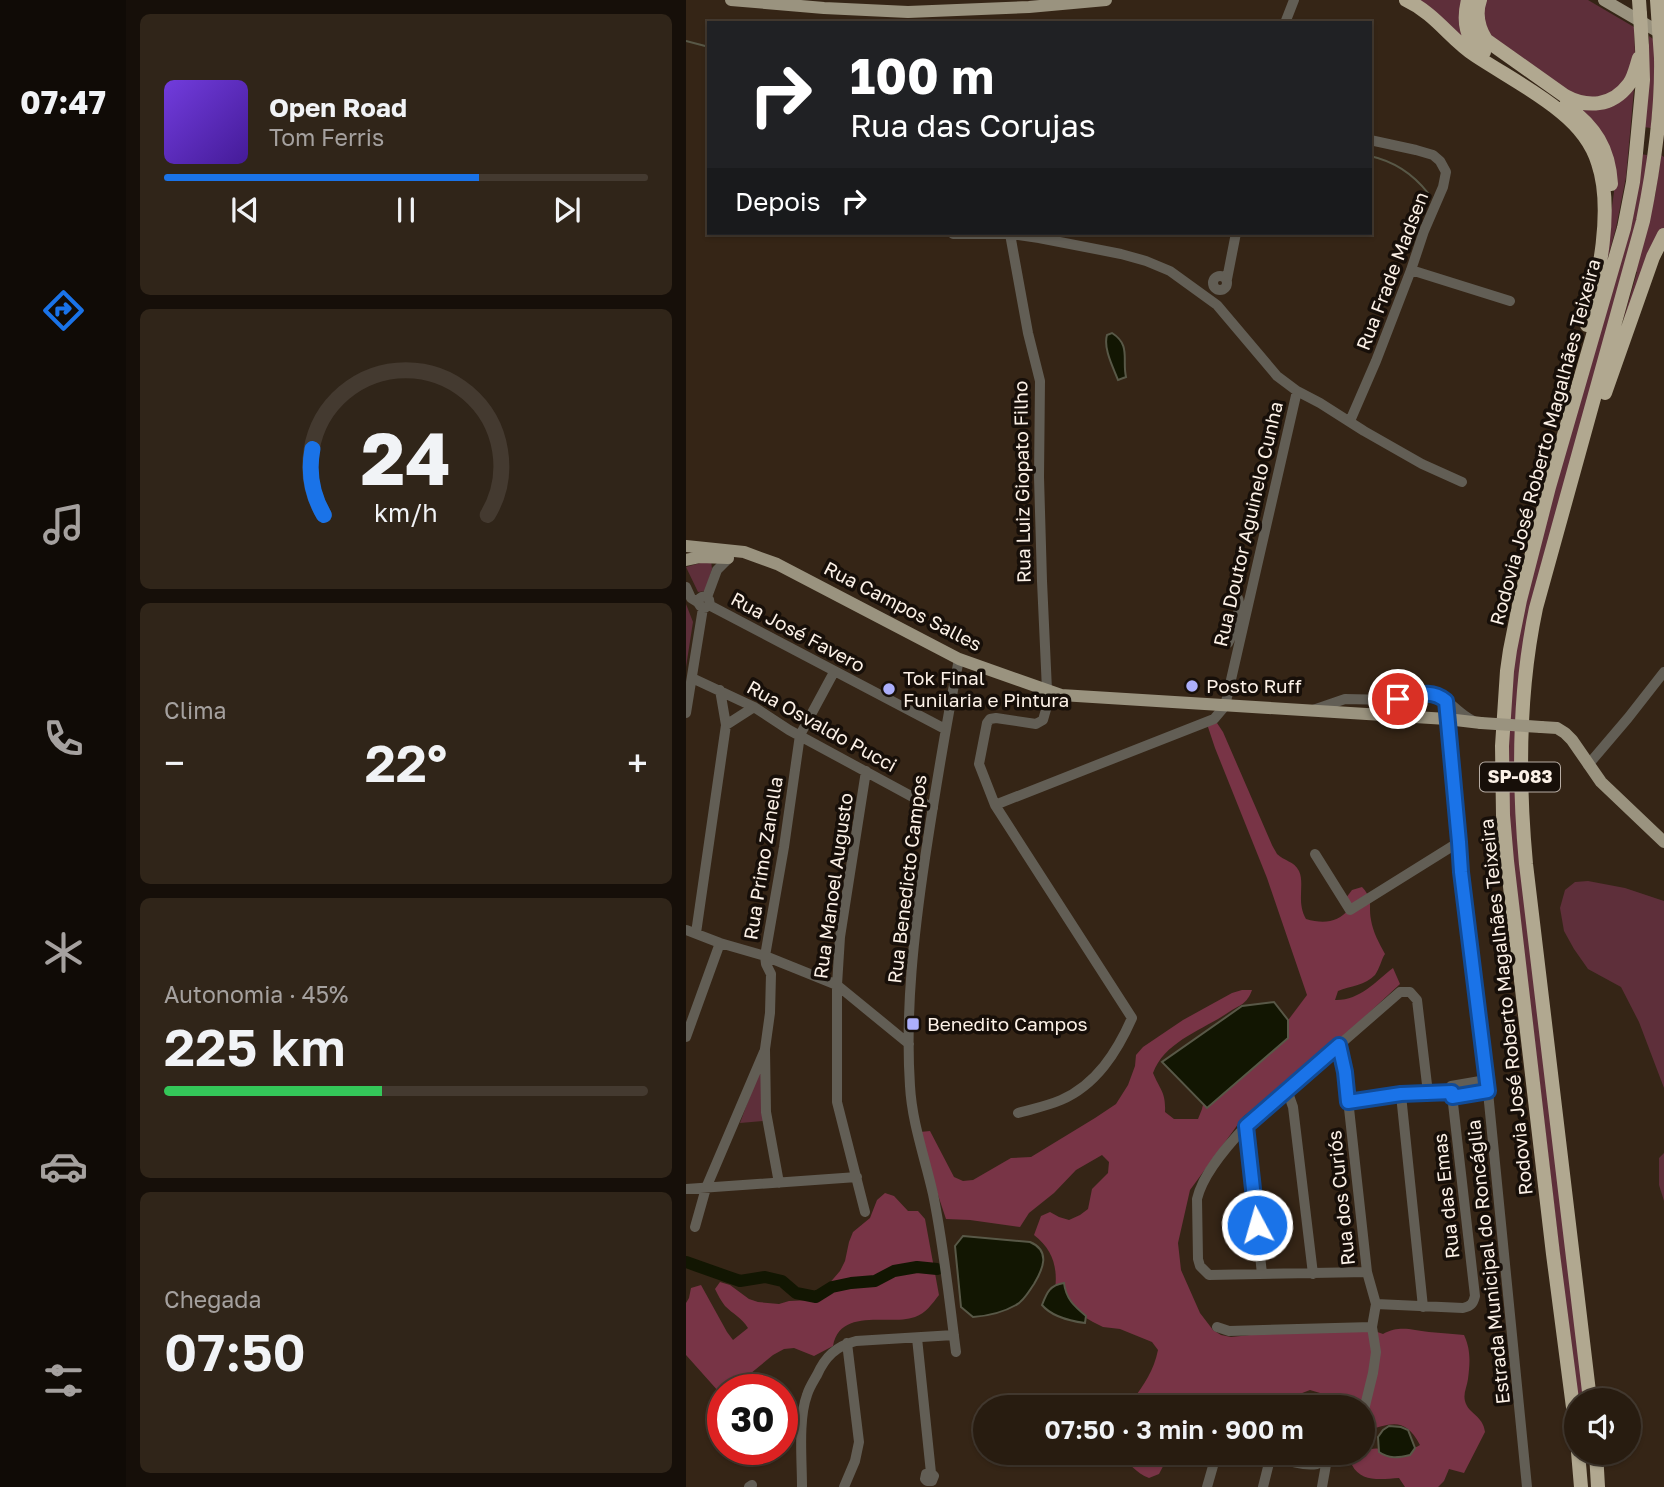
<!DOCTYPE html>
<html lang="pt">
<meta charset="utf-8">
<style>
:root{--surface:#281c10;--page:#302519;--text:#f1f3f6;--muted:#a5a19f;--line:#443a30;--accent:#1a73e8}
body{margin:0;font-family:"Golos Text",sans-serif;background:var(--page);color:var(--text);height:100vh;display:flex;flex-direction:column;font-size:26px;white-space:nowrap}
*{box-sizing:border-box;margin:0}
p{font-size:23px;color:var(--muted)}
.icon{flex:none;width:38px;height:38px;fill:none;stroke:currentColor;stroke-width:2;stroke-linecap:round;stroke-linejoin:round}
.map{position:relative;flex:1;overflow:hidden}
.sheet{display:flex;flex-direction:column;gap:14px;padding:14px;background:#160f09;width:560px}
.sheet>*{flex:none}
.hud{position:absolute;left:21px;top:21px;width:665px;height:214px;border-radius:0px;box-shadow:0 2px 5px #0004,0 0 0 2px var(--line);background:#202124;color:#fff;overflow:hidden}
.controls{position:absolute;left:878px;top:1388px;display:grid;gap:14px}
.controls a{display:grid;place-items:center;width:77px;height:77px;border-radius:50%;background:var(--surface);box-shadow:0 2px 5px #0004,0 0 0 2px var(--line);font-size:35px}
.speed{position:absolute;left:21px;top:1374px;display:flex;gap:14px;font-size:35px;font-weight:700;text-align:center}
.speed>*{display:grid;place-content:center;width:91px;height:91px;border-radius:50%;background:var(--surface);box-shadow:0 2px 5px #0004,0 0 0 2px var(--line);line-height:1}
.speed .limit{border:10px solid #d22;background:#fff;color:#111}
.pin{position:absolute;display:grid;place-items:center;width:60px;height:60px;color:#fff;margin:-30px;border:4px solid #fff;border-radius:50%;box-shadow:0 2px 7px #0007}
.me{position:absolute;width:77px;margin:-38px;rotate:354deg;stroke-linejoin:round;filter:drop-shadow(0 0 5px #0008)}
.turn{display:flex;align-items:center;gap:24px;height:147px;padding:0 28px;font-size:32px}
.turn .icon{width:91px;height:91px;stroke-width:2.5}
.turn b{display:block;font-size:49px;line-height:60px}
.then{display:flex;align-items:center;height:66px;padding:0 28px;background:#0003;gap:14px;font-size:26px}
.big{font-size:52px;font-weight:600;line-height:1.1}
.sheet .widget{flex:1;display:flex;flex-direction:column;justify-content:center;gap:10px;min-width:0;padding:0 24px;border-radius:10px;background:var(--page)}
.sheet .dial{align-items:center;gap:0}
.dial svg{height:182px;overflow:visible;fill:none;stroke:var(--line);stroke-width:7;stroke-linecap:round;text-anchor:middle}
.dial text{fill:var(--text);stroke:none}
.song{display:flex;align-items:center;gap:21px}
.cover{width:84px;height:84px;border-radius:10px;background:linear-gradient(135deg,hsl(260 70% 55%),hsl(260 70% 35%))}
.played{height:7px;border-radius:4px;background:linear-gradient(90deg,var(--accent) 65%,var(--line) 65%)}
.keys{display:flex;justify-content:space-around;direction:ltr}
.heat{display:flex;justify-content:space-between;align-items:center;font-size:38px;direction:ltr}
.charge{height:10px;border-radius:5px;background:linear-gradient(90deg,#34c759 45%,var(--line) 0)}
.trip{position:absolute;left:287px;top:1395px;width:402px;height:70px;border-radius:35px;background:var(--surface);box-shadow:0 2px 5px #0004,0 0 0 2px var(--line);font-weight:600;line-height:70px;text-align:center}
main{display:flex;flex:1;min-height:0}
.tabs{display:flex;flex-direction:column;width:126px;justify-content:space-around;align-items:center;background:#100b06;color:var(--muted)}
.tabs .icon{width:49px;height:49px}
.tabs .selected{color:var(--accent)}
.tabs b{font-size:32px;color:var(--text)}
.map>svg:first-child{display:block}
.green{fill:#5e2f3a}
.forest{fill:#783446}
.water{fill:#121602;stroke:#585847;stroke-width:2}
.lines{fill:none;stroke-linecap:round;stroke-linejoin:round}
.stream{stroke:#585847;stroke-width:2}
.river{stroke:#121602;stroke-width:12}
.minor{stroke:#625e55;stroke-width:10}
.major{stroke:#9a937f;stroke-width:12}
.highway{stroke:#b1a890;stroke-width:14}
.major-bridge{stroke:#9a937f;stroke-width:12}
.highway-bridge{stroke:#b1a890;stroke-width:14}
.route-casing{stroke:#114b97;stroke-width:18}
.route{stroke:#1a73e8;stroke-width:12}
.poi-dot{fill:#acaffb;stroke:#170f09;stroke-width:2.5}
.labels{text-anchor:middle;stroke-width:7;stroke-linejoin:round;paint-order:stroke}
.shield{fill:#170f09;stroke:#b7ada4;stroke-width:2}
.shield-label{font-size:18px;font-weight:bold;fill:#fcf1e7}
.street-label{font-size:19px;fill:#fcf1e7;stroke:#170f09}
.poi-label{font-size:19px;fill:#fcf1e7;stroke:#170f09;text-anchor:start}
</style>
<main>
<nav class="tabs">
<b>07:47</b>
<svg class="icon selected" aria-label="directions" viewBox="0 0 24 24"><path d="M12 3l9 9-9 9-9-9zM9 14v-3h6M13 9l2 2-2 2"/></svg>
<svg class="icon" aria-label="music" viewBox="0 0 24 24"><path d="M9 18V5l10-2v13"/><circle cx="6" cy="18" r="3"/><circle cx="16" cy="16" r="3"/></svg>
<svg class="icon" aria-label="phone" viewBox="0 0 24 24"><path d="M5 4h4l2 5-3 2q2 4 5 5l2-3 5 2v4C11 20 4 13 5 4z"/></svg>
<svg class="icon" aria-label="climate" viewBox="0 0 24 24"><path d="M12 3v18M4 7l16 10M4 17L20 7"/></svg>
<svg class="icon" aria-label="car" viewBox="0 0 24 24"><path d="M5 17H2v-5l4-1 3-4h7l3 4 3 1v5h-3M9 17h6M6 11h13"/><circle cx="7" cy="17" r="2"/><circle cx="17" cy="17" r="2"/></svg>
<svg class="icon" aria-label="filters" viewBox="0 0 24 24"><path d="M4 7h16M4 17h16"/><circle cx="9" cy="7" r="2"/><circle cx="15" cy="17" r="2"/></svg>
</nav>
<section class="sheet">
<div class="widget">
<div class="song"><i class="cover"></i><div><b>Open Road</b><p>Tom Ferris</p></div></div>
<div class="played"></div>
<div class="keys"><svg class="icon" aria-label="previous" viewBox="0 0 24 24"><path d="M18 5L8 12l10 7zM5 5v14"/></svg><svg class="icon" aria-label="pause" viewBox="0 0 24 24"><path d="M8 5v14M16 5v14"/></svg><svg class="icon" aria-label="next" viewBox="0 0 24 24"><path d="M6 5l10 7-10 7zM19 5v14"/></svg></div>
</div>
<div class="widget dial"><svg viewBox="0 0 100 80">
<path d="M14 69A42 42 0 1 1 86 69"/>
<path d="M14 69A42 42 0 0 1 9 40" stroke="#1a73e8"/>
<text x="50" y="56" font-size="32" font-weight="700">24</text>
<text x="50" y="72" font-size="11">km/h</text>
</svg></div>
<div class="widget"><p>Clima</p>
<div class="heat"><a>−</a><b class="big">22°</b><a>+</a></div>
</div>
<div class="widget"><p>Autonomia · 45%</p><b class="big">225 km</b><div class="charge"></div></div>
<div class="widget"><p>Chegada</p><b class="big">07:50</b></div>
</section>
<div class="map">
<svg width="978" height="1487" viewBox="0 0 978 1487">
<rect width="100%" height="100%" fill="#352516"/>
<!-- green -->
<path class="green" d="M729,0H777L785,46Z
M797,0H902L948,27L949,55L943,79L920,98L894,99L799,33Z
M963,36L970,41V61L965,128L957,127L963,52Z
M949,78L940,177L930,228L916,279L928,192V178L886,105L896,108Z
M954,154L961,155L960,186L855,574L830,760L900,1400H891L822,816L824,681L845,571Z
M975,155L978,157V229L937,321L951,272L948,271L969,196Z
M25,560L26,569L19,591L12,592L0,567Z
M0,604L7,622L0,667Z
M902,881L939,888L978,901V1088L953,1022L935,987L902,969L888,949L878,931L874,908L879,890L889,882Z
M76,1071L77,1121L54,1123L72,1074Z
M978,1153V1201L973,1185V1158Z"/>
<!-- forest -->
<path class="forest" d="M531,723L537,732L586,845C587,847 590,852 591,854C598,861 608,861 613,871C619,884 610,902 620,919C637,924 652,923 663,909L660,898L666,890L676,887C688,900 682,905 685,920C687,932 693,943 699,954C695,960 694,968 689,975C680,985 664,986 652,991L649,1000C673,1001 689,982 707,968L714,984L617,1074L576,1102L558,1116L504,1190L492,1243L495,1270L514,1313L527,1330L535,1335L545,1337L669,1324L697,1334C714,1325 725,1330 743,1332C755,1333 767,1334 778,1335C785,1350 784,1363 782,1379C781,1387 777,1393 779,1401C782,1414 797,1415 799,1432L778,1473L763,1469L758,1481L752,1487H719L713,1478C696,1479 675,1483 666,1465C686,1431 707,1463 734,1445C719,1417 706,1423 680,1431L677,1426V1407H650L634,1393L624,1390L611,1395L597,1407H527L526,1403L520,1407H451L446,1401C458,1385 468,1370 472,1350L466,1342L434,1329L417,1327L407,1322L383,1308L369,1291C372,1267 367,1250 348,1235L355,1216L364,1212L373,1217L383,1220L394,1215L402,1209L406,1189L422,1173L423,1162L416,1155L390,1170L368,1193L343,1213L334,1227L284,1220L260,1219L241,1162L234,1132L244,1131L268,1177L277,1181L287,1180L325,1158L345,1157L409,1118L430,1104L442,1085L449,1066L450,1055L457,1047L497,1020L546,993L556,990H566C561,1004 554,1005 543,1012C517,1030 479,1041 467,1073C474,1090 480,1092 479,1112L488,1119H512L516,1109L519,1095L594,1031L621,995L581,878L529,748L521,724Z
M199,1193L208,1196L222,1211H232L239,1219L253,1295C246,1304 240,1313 229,1317C204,1326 154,1307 147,1346L128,1356L108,1348L98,1349L87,1355L59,1378L33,1392L0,1355V1303L3,1298L5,1288L15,1285L41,1332L47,1340L62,1328C56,1318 47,1314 39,1306C35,1301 32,1295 29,1289L34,1282L44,1285L63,1299L72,1302L93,1304L103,1301L124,1300L135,1293L154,1271L159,1261L163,1242L167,1232L184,1218L191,1200Z
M433,1453H484L473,1474L463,1478C450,1473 443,1463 433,1453Z"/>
<!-- water -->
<path class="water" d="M426,333C445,345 436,359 440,377L432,380C427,367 417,348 421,335Z
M588,1002L602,1020V1038L521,1108L476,1062L556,1006Z
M277,1236L344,1242C365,1251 357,1269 348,1284C343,1291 338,1301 330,1305C316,1313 302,1316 287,1317L275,1307L269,1246Z
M378,1283C380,1299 388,1306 400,1316L399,1323C384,1321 366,1317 356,1305C361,1292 364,1285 378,1283Z
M703,1426L715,1427L722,1430L729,1448L724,1455C712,1458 703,1459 693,1452L692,1437L697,1430Z"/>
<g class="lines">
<!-- stream -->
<path class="stream" d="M0,41L23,47
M684,156C707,161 727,174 742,193"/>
<!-- river -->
<path class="river" d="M0,1262L54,1281L79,1277L96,1281L110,1293L130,1297L146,1287L165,1283L189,1281L208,1271L231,1267L251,1269"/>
<!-- minor -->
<path class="minor" d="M599,23L608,0
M267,234H324L353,238L435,254L460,261L484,271L531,305L591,376L611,391L634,403L678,431L736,464L776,482
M324,234L342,333L354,381L353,477L356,581L361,690
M725,270L824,301
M527 283a7 7 0 1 1 14 0a7 7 0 1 1-14 0Z
M541,279L550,233
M664,421L690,361L725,270L738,231L757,187L760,172L754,161L747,155L730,150L684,140
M0,587L5,598L13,603
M12.5 602a5.5 5.5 0 1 1 11 0a5.5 5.5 0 1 1-11 0Z
M21,597L31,570L43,558
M23,605L259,729
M542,643C546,636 554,611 553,603C553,596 550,597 546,594
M6,678L68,707L103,730L247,808
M34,690L40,725L68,707
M760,700L773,842L774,872L802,1092L841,1487
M627,710L659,699L706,700L722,697
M0,713L17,608
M722,717C705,698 735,690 749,694C761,697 772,714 786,720
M902,765L942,718L978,672
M309,805L293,764L301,723L304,719L310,718L350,724L357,720L365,692
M629,854L664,910L773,842
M0,930L34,943L79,956L151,985L223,1044
M10,933L40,725
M0,1037L34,943
M653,1045L659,1072L681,1272L690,1304L686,1327L690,1352L687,1373L677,1414
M601,1090L607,1107L627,1274
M715,1095L737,1307
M766,1096L802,1092
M662,1102L715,1095L766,1092
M332,1113C346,1109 361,1106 375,1100C410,1085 431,1052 446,1018L309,805L528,719L539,706L611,391
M560,1126L576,1274
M93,1183L80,1112L79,1049L84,1013L85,974L80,964L79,956L98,847L114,735L148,672
M0,1189L171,1177
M179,1212L151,1102V985L154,937L180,771
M9,1227L20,1188L78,1052
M681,1272L523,1275L514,1266L512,1259L511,1199C517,1173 542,1145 560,1126L714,992H724L731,1000L742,1093
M690,1304L777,1308C785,1306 787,1304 789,1296L765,1086L800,1080
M531,1327L543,1331L686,1327
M231,1338L245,1473L248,1476L246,1481H241L239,1479L240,1474L245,1473
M270,1352C263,1299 258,1247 247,1194C239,1158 226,1123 224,1086C219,1011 228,932 239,858C249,792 260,725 273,659
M575,1452C592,1457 614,1467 631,1464C638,1462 645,1457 651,1452
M63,1487L66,1485
M116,1487C116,1460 112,1419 121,1395C123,1388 127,1382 131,1375C139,1357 150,1346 170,1341L268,1335
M158,1487L169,1461L173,1442L161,1343
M521,1487L531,1452
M577,1487L585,1455
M636,1487L641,1459"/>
<!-- major -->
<path class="major" d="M45,0L138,8L222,12L343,7L420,0
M918,0L978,35
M0,546L58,552L91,564L273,659L375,695L761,719L795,723
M0,560L14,557L42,558
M855,727L871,728L879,733L886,740L915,782L978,842"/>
<!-- highway -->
<path class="highway" d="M720,0C750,14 764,39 790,56C819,75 848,90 875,112C891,125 906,143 912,163C928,210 912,278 901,325
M782,0C777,20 779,41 798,52
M794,0C789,14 792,27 800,40L879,96C901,108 926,107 943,84C948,77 950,67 953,58
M953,0L954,14
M880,105C909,127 923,148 925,184
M919,393L967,257L978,235
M904,1400L840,864C832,778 832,693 850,608L957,221C968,167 976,113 975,58
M891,1438L867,1254L821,861L817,815L816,746L821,671L824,650L834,600L863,487L938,228L947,182L950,153L957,80L956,47
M892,1452L895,1487
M910,1452L912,1487"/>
<!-- major-bridge -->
<path class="major-bridge" d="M795,723L855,727"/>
<!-- highway-bridge -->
<path class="highway-bridge" d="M971,0L975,58
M954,14L956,47"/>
</g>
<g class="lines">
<!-- route casing -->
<g class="route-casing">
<path id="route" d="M571,1225L560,1126L653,1045L659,1072L662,1102L715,1094L766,1092V1097L802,1091L775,872L773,842L760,701C744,688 730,696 712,699"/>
</g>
<!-- route -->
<use href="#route" class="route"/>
</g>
<!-- markers -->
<g class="poi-dot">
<circle cx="506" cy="686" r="7"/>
<circle cx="203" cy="689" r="7"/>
<rect x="220" y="1017" width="14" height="14" rx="3.5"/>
</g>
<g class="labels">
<!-- shield labels -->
<rect class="shield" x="794" y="762.5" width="80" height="29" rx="5"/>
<g class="shield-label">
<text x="834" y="783">SP-083</text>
</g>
<!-- street labels -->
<g class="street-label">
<text transform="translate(706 271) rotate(-69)" y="7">Rua Frade Madsen</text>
<text transform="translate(859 442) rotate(-75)" y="7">Rodovia José Roberto Magalhães Teixeira</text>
<text transform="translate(336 482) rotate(-91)" y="7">Rua Luiz Giopato Filho</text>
<text transform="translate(562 524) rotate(-77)" y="7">Rua Doutor Aguinelo Cunha</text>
<text transform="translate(217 606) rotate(27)" y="7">Rua Campos Salles</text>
<text transform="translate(112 632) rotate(28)" y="7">Rua José Favero</text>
<text transform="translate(136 726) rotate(29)" y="7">Rua Osvaldo Pucci</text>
<text transform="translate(77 858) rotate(-81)" y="7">Rua Primo Zanella</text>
<text transform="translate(221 879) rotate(-83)" y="7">Rua Benedicto Campos</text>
<text transform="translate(147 886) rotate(-82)" y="7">Rua Manoel Augusto</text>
<text transform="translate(820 1007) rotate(-96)" y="7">Rodovia José Roberto Magalhães Teixeira</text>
<text transform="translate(760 1196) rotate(-96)" y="7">Rua das Emas</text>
<text transform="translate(655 1198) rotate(-96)" y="7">Rua dos Curiós</text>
<text transform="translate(802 1262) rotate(-96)" y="7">Estrada Municipal do Roncáglia</text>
</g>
<!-- poi labels -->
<g class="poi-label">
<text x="217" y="685">Tok Final<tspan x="217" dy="22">Funilaria e Pintura</tspan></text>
<text x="520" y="693">Posto Ruff</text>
<text x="241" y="1031">Benedito Campos</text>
</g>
</g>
</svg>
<div class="controls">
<a><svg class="icon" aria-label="sound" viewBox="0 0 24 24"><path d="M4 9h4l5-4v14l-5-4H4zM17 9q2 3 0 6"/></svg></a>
</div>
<div class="speed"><div class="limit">30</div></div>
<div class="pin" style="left:712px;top:699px;background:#d93025"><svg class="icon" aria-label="arrive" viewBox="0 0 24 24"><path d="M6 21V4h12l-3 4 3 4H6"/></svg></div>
<svg class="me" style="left:571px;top:1225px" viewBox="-20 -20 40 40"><circle r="17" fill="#1a73e8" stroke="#fff" stroke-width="3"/><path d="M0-11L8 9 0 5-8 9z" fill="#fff"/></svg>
<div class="trip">07:50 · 3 min · 900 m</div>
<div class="hud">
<div class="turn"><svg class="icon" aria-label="right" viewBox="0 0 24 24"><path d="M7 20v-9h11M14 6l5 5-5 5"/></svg><div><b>100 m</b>Rua das Corujas</div></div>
<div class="then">Depois<svg class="icon" aria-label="right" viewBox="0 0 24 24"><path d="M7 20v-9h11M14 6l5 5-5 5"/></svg></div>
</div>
</div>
</main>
